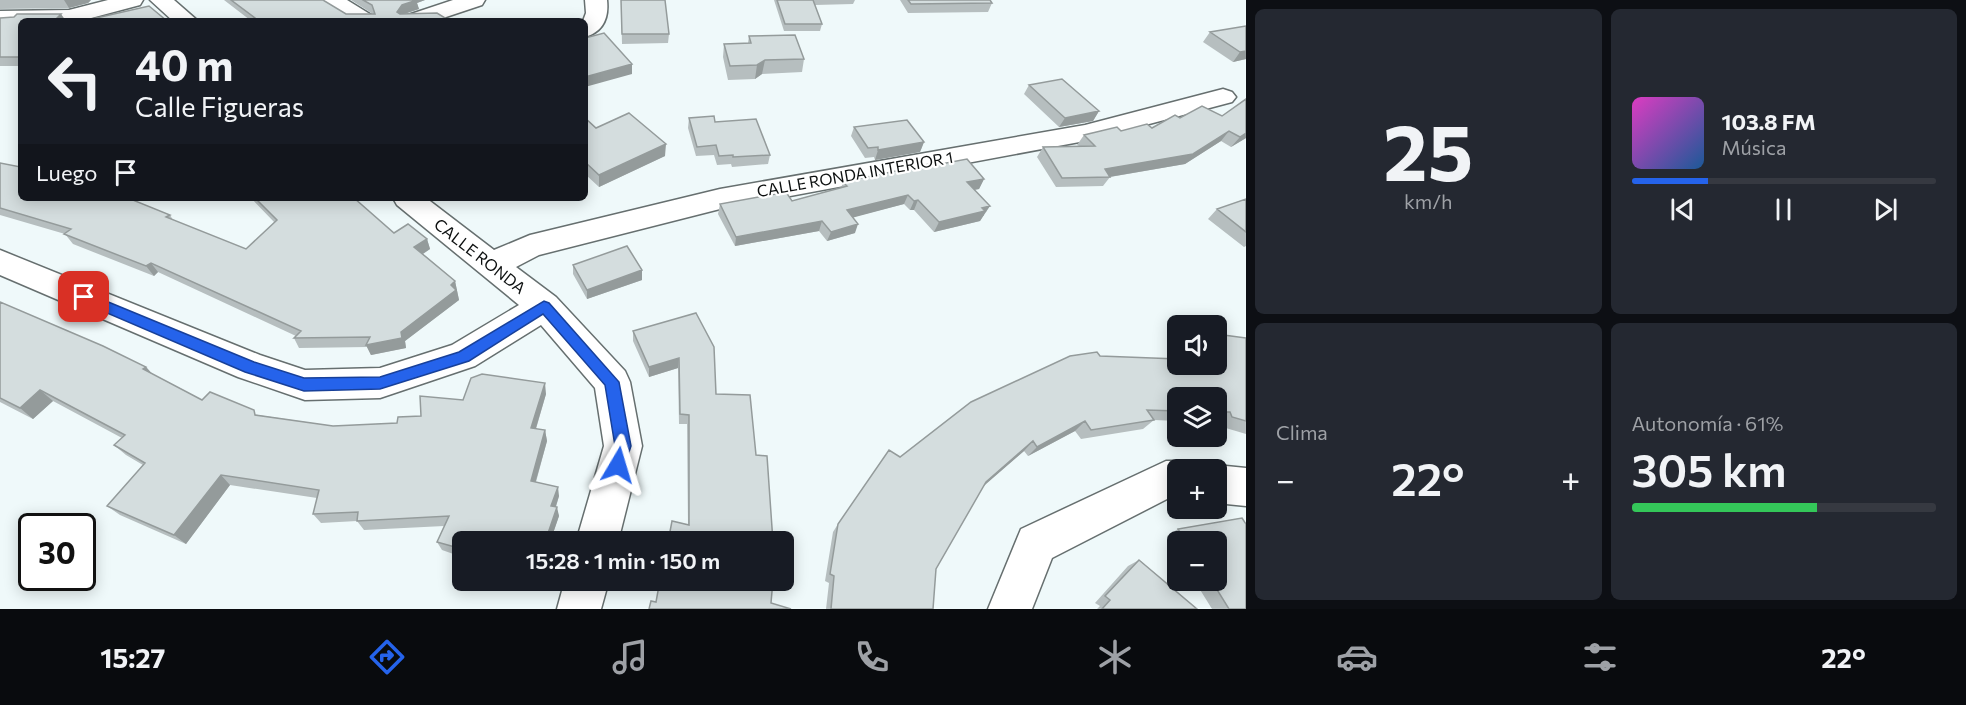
<!DOCTYPE html>
<html lang="es">
<meta charset="utf-8">
<style>
:root{--surface:#171b24;--page:#242831;--text:#f1f3f6;--muted:#9ea1a6;--line:#363941;--accent:#2563eb}
body{margin:0;font-family:Commissioner,sans-serif;background:var(--page);color:var(--text);height:100vh;display:flex;flex-direction:column;font-size:22px;white-space:nowrap}
*{box-sizing:border-box;margin:0}
p{font-size:20px;color:var(--muted)}
.icon{flex:none;width:33px;height:33px;fill:none;stroke:currentColor;stroke-width:2;stroke-linecap:round;stroke-linejoin:round}
.map{position:relative;flex:1;overflow:hidden}
.side{display:flex;flex-direction:column;gap:9px;padding:9px;background:#0d0f14;width:720px}
.side>*{flex:none}
.guide{position:absolute;left:18px;top:18px;width:570px;height:183px;border-radius:9px;box-shadow:0 3px 15px #0003;background:#171b24;color:var(--text);overflow:hidden}
.fabs{position:absolute;left:1167px;top:315px;display:grid;gap:12px}
.fabs a{display:grid;place-items:center;width:60px;height:60px;border-radius:9px;background:var(--surface);box-shadow:0 3px 15px #0003;font-size:30px}
.speed{position:absolute;left:18px;top:513px;display:flex;gap:12px;font-size:30px;font-weight:700;text-align:center}
.speed>*{display:grid;place-content:center;width:78px;height:78px;border-radius:50%;background:var(--surface);box-shadow:0 3px 15px #0003;line-height:1}
.speed .limit{border:3px solid #111;border-radius:9px;background:#fff;color:#111}
.pin{position:absolute;display:grid;place-items:center;width:51px;height:51px;color:#fff;margin:-26px;border-radius:12px;box-shadow:0 3px 9px #0006}
.me{position:absolute;width:66px;margin:-33px;rotate:7deg;stroke-linejoin:round;filter:drop-shadow(0 0 4px #0008)}
.turn{display:flex;align-items:center;gap:21px;height:126px;padding:0 18px;font-size:27px}
.turn .icon{width:78px;height:78px;stroke-width:2.5}
.turn b{display:block;font-size:42px;line-height:51px}
.then{display:flex;align-items:center;height:57px;padding:0 18px;background:#0003;gap:12px;font-size:22px}
.big{font-size:45px;font-weight:600;line-height:1.1}
.side .tile{flex:1;display:flex;flex-direction:column;justify-content:center;gap:9px;min-width:0;padding:0 21px;border-radius:9px;background:var(--page)}
.side .dial{align-items:center;gap:0}
.dial b{font-size:78px;line-height:1}
.song{display:flex;align-items:center;gap:18px}
.cover{width:72px;height:72px;border-radius:9px;background:linear-gradient(135deg,hsl(310 70% 55%),hsl(210 70% 35%))}
.played{height:6px;border-radius:3px;background:linear-gradient(90deg,var(--accent) 25%,var(--line) 25%)}
.keys{display:flex;justify-content:space-around;direction:ltr}
.heat{display:flex;justify-content:space-between;align-items:center;font-size:33px;direction:ltr}
.charge{height:9px;border-radius:4px;background:linear-gradient(90deg,#34c759 61%,var(--line) 0)}
.side .tiles{flex:1;display:grid;gap:9px;grid-template-columns:repeat(2,1fr)}
.trip{position:absolute;left:452px;top:531px;width:342px;height:60px;border-radius:9px;background:var(--surface);box-shadow:0 3px 15px #0003;font-weight:600;line-height:60px;text-align:center}
.dock{display:flex;height:96px;justify-content:space-around;align-items:center;background:#090b0e;color:var(--muted)}
.dock .icon{width:42px;height:42px}
.dock .on{color:var(--accent)}
.dock b{font-size:27px;color:var(--text)}
main{display:flex;flex:1;min-height:0}
.map>svg:first-child{display:block}
.lines{fill:none;stroke-linecap:round;stroke-linejoin:round}
.street-casing{stroke:#666f6f;stroke-width:3}
.street{fill:#fff;fill-rule:evenodd}
.wall{fill:#b6bebf}
.shaded-wall{fill:#949b9b}
.building{fill:#d4ddde;stroke:#949b9b;stroke-width:1.5}
.route{fill:#2563eb;stroke:#184099;stroke-width:1.5}
.labels{text-anchor:middle;stroke-width:4.5;stroke-linejoin:round;paint-order:stroke}
.street-label{font-size:16px;fill:#0c0f0f;stroke:#fff}
</style>
<main>
<div class="map">
<svg width="1246" height="609" viewBox="0 0 1246 609">
<rect width="100%" height="100%" fill="#eff9fa"/>
<g class="lines">
<!-- street casing -->
<g class="street-casing">
<path id="street" d="M108,0H143L140,5L80,21H21V24L0,25V11L69,10Z
M150,0H174L198,21H173Z
M321,0H347L373,16L376,21H350L324,5Z
M453,0H485L482,5L434,21H402L405,16Z
M585,0H607C609,18 603,32 585,37V21H583L586,13Z
M1223,89L1232,92L1236,97L1232,102L1085,141L720,209L539,255L516,267L556,297L625,371L630,382L642,446L618,542H576L604,446L595,388L541,325L475,366L380,398L305,400L238,377L0,275V250L260,355L305,370L380,368L452,345L519,305L397,205L393,198H426L494,250L530,235L720,189L1085,125Z
M1166,461H1178L1193,470H1178V498H1169L1052,558L1032,609H988L1021,529Z
M1216,465L1246,468V506L1216,503V470H1205Z
M565,580H609L601,609H557Z"/>
</g>
<!-- street -->
<use href="#street" class="street"/>
</g>
<!-- wall -->
<path class="wall" d="M0,0H91L88,3L69,8L0,9Z
M224,0H323L346,14H373L351,0H425L417,3L419,9L404,14L250,20Z
M621,0L669,34L668,43L622,44Z
M774,0H855L853,4L815,5L822,24L820,31H784Z
M900,0H990L992,3L988,12L908,13Z
M0,18L21,21V66H0Z
M1246,26V59L1233,62L1203,42L1210,32Z
M749,36L804,59L802,72L762,74L755,79L728,80L723,57L724,44L748,43Z
M1029,85L1099,111L1093,121L1059,127L1024,94Z
M1246,99V138L1231,147L1221,141L1185,164L1110,177L1103,186L1056,187L1037,157L1043,147L1079,146L1077,145L1084,135L1152,128L1180,118L1222,116Z
M585,118L596,128L665,156L599,187L585,174Z
M689,118L715,122L770,155L768,164L732,167L731,164L717,165L714,155L696,156L688,128Z
M854,127L924,142L920,152L875,160L874,157L865,158L851,136Z
M0,163L21,198H135L133,200L170,215L173,220L246,249L275,223L251,198H354L394,233L427,239L430,249L423,254L455,281L459,300L405,341L406,348L371,355L367,347L299,348L294,338L296,336L158,272L154,276L73,244L65,234L0,215Z
M941,164L984,179L979,189L974,190L984,216H983L980,221L934,232L914,210H910L904,204L853,217L855,233L827,241L819,231L735,246L718,214L720,204L792,201L841,188L843,182Z
M1246,199V246L1244,247L1208,219L1217,209Z
M573,265L642,270V280L587,299L573,274Z
M0,302L146,367L152,374L202,400L258,415L333,426L397,423L421,416L463,400L546,394L536,429L545,430L547,441L536,482L559,496L556,507L559,516L550,542H462V557L442,550L437,542L444,526L364,530L357,521L321,523L313,514L317,498L230,485L186,544L120,515L107,506L143,465L126,455L114,445L122,438L53,401L33,419L0,402Z
M696,313L716,394L756,455L773,542L688,525L687,424H679L678,368L649,377L633,341V331Z
M1216,334L1246,338V434L1219,426L1216,422V398H1178V421L1154,420L1143,429L1081,439L1075,431L1028,456L1024,451L984,485L936,569L933,609H826L829,583L825,581L833,532L838,524L900,457L1100,356L1216,364Z
M1242,518L1246,524V609H1212L1194,580H1216V542H1178V553L1167,536L1178,529Z
M1139,560L1197,609H1097L1100,606L1095,603L1128,566Z
M516,580H536L534,586Z"/>
<!-- shaded-wall -->
<path class="shaded-wall" d="M64,0H91L88,3L69,8Z
M412,0H425L417,3L419,9L404,14L400,21L397,12L402,5Z
M61,14L66,21H54Z
M1246,51V59L1233,62L1240,52Z
M765,60L762,74L755,79L757,65Z
M632,64V74L585,87V77Z
M1099,111L1093,121L1059,127L1065,118Z
M1229,131L1221,141L1185,164L1109,177L1105,169Z
M1246,133V138L1231,147L1240,137Z
M924,142L920,152L875,160L878,150Z
M666,144L665,156L599,187V175Z
M984,179L979,189L962,192L967,182Z
M908,195L904,204L844,220L847,210Z
M918,200L914,210H910L914,201Z
M990,206L980,221L934,232L939,222Z
M822,221L819,231L735,246L736,237Z
M858,224L855,233L827,241L831,232Z
M427,239L430,249L418,257L414,247Z
M151,263L158,272L154,276L146,266Z
M642,270V280L587,299V290Z
M455,281L459,300L405,341L406,348L371,355L366,345L401,332Z
M679,358L678,368L649,377V367Z
M146,367L156,378L143,369Z
M545,383L546,394L533,438L531,428Z
M40,390L53,401L33,419L20,408Z
M1085,421L1075,431L1028,456L1037,447Z
M545,430L547,441L533,491L531,481Z
M1033,441L1024,451L978,491L986,482Z
M221,475L230,485L186,544L174,535Z
M558,487L559,496L553,515L551,506Z
M557,507L559,516L550,542H545Z"/>
<!-- building -->
<path class="building" d="M231,0H323L346,14H375L372,5L363,0H417L402,5L397,12L400,14L437,13L450,21H247L255,18Z
M621,0H665L669,34H622Z
M777,0H813L822,24H785Z
M908,0H990L992,3L911,4Z
M149,6L167,21H83Z
M17,14H61L54,21H21V57H0V18L14,17Z
M1246,26V51L1240,52L1210,32Z
M604,33L632,64L585,77V38Z
M795,35L804,59L765,60L757,65L730,66L724,44L751,43L749,36Z
M1062,79L1099,111L1065,118L1029,85Z
M1246,99V133L1240,137L1229,131L1193,154L1105,169L1110,177L1062,178L1043,147L1095,146L1084,135L1117,127L1121,131L1147,124L1152,128L1175,115L1180,118L1202,106L1222,116Z
M629,113L666,144L599,175L585,162V118L596,128Z
M714,116L715,122L756,119L770,155L733,157V155L719,156L716,145L697,147L689,118Z
M907,120L924,142L878,150V147L868,148L854,127Z
M967,159L984,179L967,182L990,206L982,208L985,211L939,222L918,200L914,201L908,195L847,210L858,224L831,232L822,221L736,237L720,204L786,192L792,201L847,186L843,182L939,162L941,164Z
M0,163L21,167V198H128L170,215L166,217L246,249L277,220L255,198H354L394,233L408,224L427,239L414,247L455,281L451,285L456,290L401,332L402,338L366,345L370,337L294,338L301,331L151,263L146,266L64,234L71,229L0,208Z
M1246,199V232L1217,209Z
M627,246L642,270L587,290L573,265Z
M0,302L103,346L146,367L143,369L202,400L210,392L254,410L255,415L333,426L397,423L398,417L421,416L420,396L463,400L471,378L482,374L545,383L531,428L545,430L531,481L558,487L551,506L557,507L545,542H462V549L437,542L449,516L357,521L358,512L313,514L319,490L221,475L174,535L107,506L145,463L114,445L125,435L40,390L20,408L0,398Z
M696,313L714,347L716,394L750,395L756,455L767,456L773,542H668L672,521L689,525V415L680,414L679,358L649,367L633,331Z
M1216,334L1246,338V421L1232,417L1230,412H1216V398H1178V411L1147,410L1154,420L1091,430L1085,421L1037,447L1033,441L986,482L936,569L933,609H831L834,576L830,574L838,524L889,450L900,457L971,402L1070,356L1097,352L1100,356L1178,359V364H1216V360H1221L1216,350Z
M1242,518L1246,524V609H1229L1211,580H1216V542H1186L1178,529Z
M1139,560L1197,609H1102L1110,600L1105,596Z
M660,580H773L771,603L791,609H649L651,601L656,602Z"/>
<!-- route -->
<path class="route" d="M84,292L254,362L304,378L380,377L459,352L544,301L549,303L619,382L631,446L623,470L618,472L612,470L610,465L615,446L605,385L543,314L469,361L380,389L304,391L245,372L79,301L77,297Z"/>
<g class="labels">
<!-- street labels -->
<g class="street-label">
<text transform="translate(855 174) rotate(-10)" y="6">CALLE RONDA INTERIOR 1</text>
<text transform="translate(480 256) rotate(38)" y="6">CALLE RONDA</text>
</g>
</g>
</svg>
<div class="fabs">
<a><svg class="icon" aria-label="sound" viewBox="0 0 24 24"><path d="M4 9h4l5-4v14l-5-4H4zM17 9q2 3 0 6"/></svg></a>
<a><svg class="icon" aria-label="layers" viewBox="0 0 24 24"><path d="M12 4l9 5-9 5-9-5zM3 14l9 5 9-5"/></svg></a>
<a>+</a>
<a>−</a>
</div>
<div class="speed"><div class="limit">30</div></div>
<div class="pin" style="left:84px;top:297px;background:#d93025"><svg class="icon" aria-label="arrive" viewBox="0 0 24 24"><path d="M6 21V4h12l-3 4 3 4H6"/></svg></div>
<svg class="me" style="left:618px;top:465px" viewBox="-20 -20 40 40"><path d="M0-17L14 15 0 8-14 15z" fill="#2563eb" stroke="#fff" stroke-width="4"/></svg>
<div class="trip">15:28 · 1 min · 150 m</div>
<div class="guide">
<div class="turn"><svg class="icon" aria-label="left" viewBox="0 0 24 24"><path d="M17 20v-9H6M10 6l-5 5 5 5"/></svg><div><b>40 m</b>Calle Figueras</div></div>
<div class="then">Luego<svg class="icon" aria-label="arrive" viewBox="0 0 24 24"><path d="M6 21V4h12l-3 4 3 4H6"/></svg></div>
</div>
</div>
<section class="side">
<div class="tiles">
<div class="tile dial"><b>25</b><p>km/h</p></div>
<div class="tile">
<div class="song"><i class="cover"></i><div><b>103.8 FM</b><p>Música</p></div></div>
<div class="played"></div>
<div class="keys"><svg class="icon" aria-label="previous" viewBox="0 0 24 24"><path d="M18 5L8 12l10 7zM5 5v14"/></svg><svg class="icon" aria-label="pause" viewBox="0 0 24 24"><path d="M8 5v14M16 5v14"/></svg><svg class="icon" aria-label="next" viewBox="0 0 24 24"><path d="M6 5l10 7-10 7zM19 5v14"/></svg></div>
</div>
<div class="tile"><p>Clima</p>
<div class="heat"><a>−</a><b class="big">22°</b><a>+</a></div>
</div>
<div class="tile"><p>Autonomía · 61%</p><b class="big">305 km</b><div class="charge"></div></div>
</div>
</section>
</main>
<nav class="dock">
<b>15:27</b>
<svg class="icon on" aria-label="directions" viewBox="0 0 24 24"><path d="M12 3l9 9-9 9-9-9zM9 14v-3h6M13 9l2 2-2 2"/></svg>
<svg class="icon" aria-label="music" viewBox="0 0 24 24"><path d="M9 18V5l10-2v13"/><circle cx="6" cy="18" r="3"/><circle cx="16" cy="16" r="3"/></svg>
<svg class="icon" aria-label="phone" viewBox="0 0 24 24"><path d="M5 4h4l2 5-3 2q2 4 5 5l2-3 5 2v4C11 20 4 13 5 4z"/></svg>
<svg class="icon" aria-label="climate" viewBox="0 0 24 24"><path d="M12 3v18M4 7l16 10M4 17L20 7"/></svg>
<svg class="icon" aria-label="car" viewBox="0 0 24 24"><path d="M5 17H2v-5l4-1 3-4h7l3 4 3 1v5h-3M9 17h6M6 11h13"/><circle cx="7" cy="17" r="2"/><circle cx="17" cy="17" r="2"/></svg>
<svg class="icon" aria-label="filters" viewBox="0 0 24 24"><path d="M4 7h16M4 17h16"/><circle cx="9" cy="7" r="2"/><circle cx="15" cy="17" r="2"/></svg>
<b>22°</b>
</nav>
